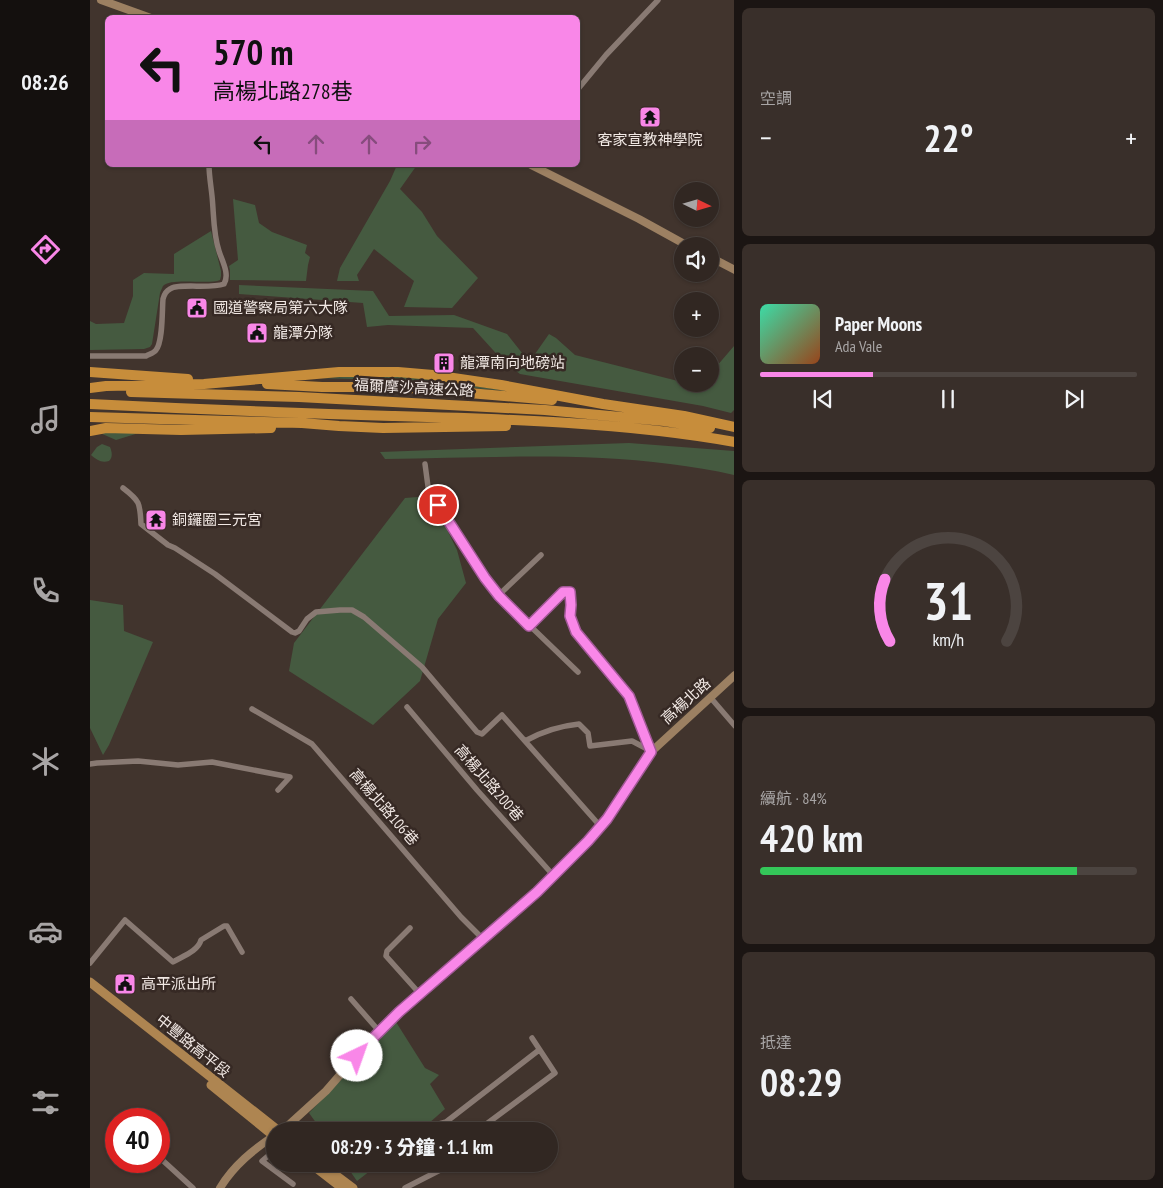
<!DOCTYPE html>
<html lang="zh-TW">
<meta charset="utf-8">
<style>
:root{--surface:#312722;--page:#392f2a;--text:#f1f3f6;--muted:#a8a5a5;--line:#4c4440;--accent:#f987e8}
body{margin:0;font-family:"PT Sans Narrow","Noto Sans TC",sans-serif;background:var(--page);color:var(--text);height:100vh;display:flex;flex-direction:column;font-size:19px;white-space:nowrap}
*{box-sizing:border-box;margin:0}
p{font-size:16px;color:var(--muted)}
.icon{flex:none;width:28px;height:28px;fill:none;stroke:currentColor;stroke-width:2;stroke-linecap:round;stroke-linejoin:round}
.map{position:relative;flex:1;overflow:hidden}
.panel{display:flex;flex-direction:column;gap:8px;padding:8px;background:#1b1513;width:429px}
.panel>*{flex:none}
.banner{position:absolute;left:15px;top:15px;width:475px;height:152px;border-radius:8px;box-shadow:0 1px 4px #0004,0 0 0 1px var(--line);background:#f987e8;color:#111;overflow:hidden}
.needle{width:32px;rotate:95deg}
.fabs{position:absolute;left:584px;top:182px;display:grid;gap:10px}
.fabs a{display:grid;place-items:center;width:45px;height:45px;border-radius:50%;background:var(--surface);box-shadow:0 1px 4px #0004,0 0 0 1px var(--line);font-size:25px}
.speed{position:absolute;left:15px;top:1108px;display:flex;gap:10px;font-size:25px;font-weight:700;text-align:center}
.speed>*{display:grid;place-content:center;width:65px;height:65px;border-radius:50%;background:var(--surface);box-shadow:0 1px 4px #0004,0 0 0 1px var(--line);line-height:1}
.speed .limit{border:8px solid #d22;background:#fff;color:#111}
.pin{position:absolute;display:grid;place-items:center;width:42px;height:42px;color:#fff;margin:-21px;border:2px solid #fff;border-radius:50%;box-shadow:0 1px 5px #0007}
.me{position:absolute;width:55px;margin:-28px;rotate:42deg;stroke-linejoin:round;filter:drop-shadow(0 0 4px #0008)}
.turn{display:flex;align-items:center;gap:18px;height:105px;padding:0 25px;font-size:22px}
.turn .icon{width:65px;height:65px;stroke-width:2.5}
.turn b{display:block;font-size:35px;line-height:42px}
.lanes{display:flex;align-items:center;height:48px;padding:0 25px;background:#0003;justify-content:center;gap:25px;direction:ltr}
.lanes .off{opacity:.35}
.big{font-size:38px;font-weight:800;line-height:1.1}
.panel .tile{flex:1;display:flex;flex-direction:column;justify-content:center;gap:8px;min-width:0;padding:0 18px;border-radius:8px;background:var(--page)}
.panel .dial{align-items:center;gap:0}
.dial svg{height:130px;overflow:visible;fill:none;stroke:var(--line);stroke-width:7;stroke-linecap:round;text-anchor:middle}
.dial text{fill:var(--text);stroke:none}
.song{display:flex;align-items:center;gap:15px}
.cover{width:60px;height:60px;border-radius:8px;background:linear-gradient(135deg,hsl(160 70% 55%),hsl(20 70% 35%))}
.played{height:5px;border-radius:2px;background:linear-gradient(90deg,var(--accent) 30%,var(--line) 30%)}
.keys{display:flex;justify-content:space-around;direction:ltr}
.heat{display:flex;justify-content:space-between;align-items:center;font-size:28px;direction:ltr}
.charge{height:8px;border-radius:4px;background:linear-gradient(90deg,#34c759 84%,var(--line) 0)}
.trip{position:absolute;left:176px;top:1122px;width:292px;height:50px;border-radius:25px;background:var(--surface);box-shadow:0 1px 4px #0004,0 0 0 1px var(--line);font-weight:800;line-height:50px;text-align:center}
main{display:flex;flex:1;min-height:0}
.menu{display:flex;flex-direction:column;width:90px;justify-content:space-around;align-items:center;background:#14100e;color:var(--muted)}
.menu .icon{width:35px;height:35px}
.menu .on{color:var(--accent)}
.menu b{font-size:22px;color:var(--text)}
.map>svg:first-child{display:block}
.green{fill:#455a40}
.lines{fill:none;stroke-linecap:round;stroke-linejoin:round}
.street{stroke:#897a73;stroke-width:5.5}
.secondary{stroke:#9c8062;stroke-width:8}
.primary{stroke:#ae8551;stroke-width:9}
.highway{stroke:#c78d3b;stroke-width:10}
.route-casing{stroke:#a25897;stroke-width:12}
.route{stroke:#f987e8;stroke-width:9}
.labels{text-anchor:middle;stroke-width:5;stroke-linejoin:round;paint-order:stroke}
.poi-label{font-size:15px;fill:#f1e8e4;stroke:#362924;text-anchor:start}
.street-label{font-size:15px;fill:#f1e8e4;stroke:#362924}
</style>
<main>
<nav class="menu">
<b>08:26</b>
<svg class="icon on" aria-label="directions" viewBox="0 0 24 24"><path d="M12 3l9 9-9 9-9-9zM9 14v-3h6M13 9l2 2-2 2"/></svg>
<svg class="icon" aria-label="music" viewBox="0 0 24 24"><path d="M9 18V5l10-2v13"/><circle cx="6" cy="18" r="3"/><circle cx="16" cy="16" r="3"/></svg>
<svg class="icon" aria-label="phone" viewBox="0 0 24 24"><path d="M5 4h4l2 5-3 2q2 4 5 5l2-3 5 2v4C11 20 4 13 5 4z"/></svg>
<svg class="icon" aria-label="climate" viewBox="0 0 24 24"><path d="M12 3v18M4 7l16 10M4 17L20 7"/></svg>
<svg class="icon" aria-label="car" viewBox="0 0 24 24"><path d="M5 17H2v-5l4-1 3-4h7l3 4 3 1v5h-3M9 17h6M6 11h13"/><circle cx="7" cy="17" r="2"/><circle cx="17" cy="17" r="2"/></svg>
<svg class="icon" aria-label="filters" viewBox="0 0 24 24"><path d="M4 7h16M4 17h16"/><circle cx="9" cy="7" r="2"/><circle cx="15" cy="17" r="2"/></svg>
</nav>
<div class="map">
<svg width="645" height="1188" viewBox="0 0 645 1188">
<rect width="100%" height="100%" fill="#41342d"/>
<!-- green -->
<path class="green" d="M307,165H327L310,189L332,212L347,236L388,278L362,308L314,307L324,281L284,249L267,275L269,281H247L250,268L300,181Z
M143,199L165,205L169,223L182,232L217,245L215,253L220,257L218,265L216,281L140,280V270L139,266L148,260Z
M121,231L131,271V276L130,280C119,285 81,277 73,286C73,286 70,293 70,293L62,344L60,347L54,349L0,350V321L6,324L34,323L43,296V280L54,273L84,274V254Z
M149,285L283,291L299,316L364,315L417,334L436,358L445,354L459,334L466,338L485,355L592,382V384H598L608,386L611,384H620V374L644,346V410L641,413L613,406L430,374L413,361L383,328L298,325L277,327L273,303L149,294Z
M307,375L435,393L302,380L226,378Z
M36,431L52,432L26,440L10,433Z
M539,443L644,451V475C623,470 602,467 580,464C486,452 390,458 295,459L290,452Z
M12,444L20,447C22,452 23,457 19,461C11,463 7,460 1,455L7,447Z
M328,497L345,505L367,550L376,583L348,619L330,681L283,725L199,671L204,643L315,498Z
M0,600L33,605L34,631L63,642L19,745L13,755L0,728Z
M306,1022L335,1068L349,1075L340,1084L355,1109L330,1131H232L219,1113Z
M255,1164H289L267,1181Z"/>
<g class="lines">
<!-- street -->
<path class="street" d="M488,89L516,55L568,0
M0,356H56C60,354 64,353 66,350C73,342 72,310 73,299C74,295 76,291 80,289C89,283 120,289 134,284C140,274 132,261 129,251C123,233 124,215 122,196C121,186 119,175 119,165
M335,464L339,494L348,505L395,577L409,596L488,672
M33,488C50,501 50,503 51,524L78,545L85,548L125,574L202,632L205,633L209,631L217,619L226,612L250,610H262L274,617L332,667L387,732L392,734L412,715L511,827
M409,596L413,591L451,555
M439,626L473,592H480L481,605L480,616L487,632L539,696L561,752
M620,697L645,726
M317,707L387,790L463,875
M162,709L222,744L371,917L393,939
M435,741C453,731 469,726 489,724L498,733L500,746L542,741L561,751
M0,764L7,763L48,761L88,765L122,762L200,777L188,790
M320,928L297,951L296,956L330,994
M0,963L35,920L83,962C93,956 108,951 111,940L134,926H137L152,952
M261,999L289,1031
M356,1122L363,1131
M342,1131L349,1124L356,1122L449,1050
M387,1131L465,1073L442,1038
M185,1150L172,1161L203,1184
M69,1157L103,1188
M315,1188L362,1164"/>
<!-- secondary -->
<path class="secondary" d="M11,0L61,18
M441,165L549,219L598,246
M620,257L645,270
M192,1131L236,1091L277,1044L309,1012L447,892L489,850L506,832L517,819L561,752L645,675
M130,1188C144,1165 163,1150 185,1135"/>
<!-- primary -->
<path class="primary" d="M0,982L189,1131
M121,1085L185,1137
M221,1164L252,1188
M231,1164L263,1188"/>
<!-- highway -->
<path class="highway" d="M0,372L98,379
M177,384L232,387H308L462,400
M0,388L16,386L114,384L249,372H308L343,375L411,385L513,404L594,416L645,427
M41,392L209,397L455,410L574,421L620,428
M0,404C101,409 201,413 302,416C415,419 533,422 645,442
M0,417L212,423L249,426L293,428L416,426
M0,431L16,428L91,430L181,428"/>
</g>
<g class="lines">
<!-- route casing -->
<g class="route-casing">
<path id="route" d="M267,1056L277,1044L309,1012L447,892L498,841L517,819L561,752L539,696L486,632L480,616L481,605L480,592H473L439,626L409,596L395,578L348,505"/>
</g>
<!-- route -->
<use href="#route" class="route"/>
</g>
<!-- icons -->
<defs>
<g id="temple-square" transform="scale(1.125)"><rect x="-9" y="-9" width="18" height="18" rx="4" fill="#f987e8" stroke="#362924"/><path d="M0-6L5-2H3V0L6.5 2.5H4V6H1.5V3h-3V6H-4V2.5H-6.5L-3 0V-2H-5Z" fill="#111"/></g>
<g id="civic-square" transform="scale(1.125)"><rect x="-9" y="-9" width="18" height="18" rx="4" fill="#f987e8" stroke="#362924"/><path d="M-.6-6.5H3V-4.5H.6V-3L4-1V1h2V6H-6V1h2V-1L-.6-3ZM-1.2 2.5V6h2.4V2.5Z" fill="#111"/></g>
<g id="building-square" transform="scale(1.125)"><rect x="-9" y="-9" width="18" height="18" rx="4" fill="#f987e8" stroke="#362924"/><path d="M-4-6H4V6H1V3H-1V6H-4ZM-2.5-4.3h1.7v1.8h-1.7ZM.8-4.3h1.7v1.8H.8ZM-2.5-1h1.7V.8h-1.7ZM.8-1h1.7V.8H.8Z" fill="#111"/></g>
</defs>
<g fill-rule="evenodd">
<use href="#temple-square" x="560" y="117"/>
<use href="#civic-square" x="107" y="308"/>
<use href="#civic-square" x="167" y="333"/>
<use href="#building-square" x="354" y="363"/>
<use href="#temple-square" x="66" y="520"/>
<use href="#civic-square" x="35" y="984"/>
</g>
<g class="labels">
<!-- poi labels -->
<g class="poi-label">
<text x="560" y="145" text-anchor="middle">客家宣教神學院</text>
<text x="123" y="313">國道警察局第六大隊</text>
<text x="183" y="338">龍潭分隊</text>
<text x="370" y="368">龍潭南向地磅站</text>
<text x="82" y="525">銅鑼圈三元宮</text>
<text x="51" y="989">高平派出所</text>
</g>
<!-- street labels -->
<g class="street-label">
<text transform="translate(324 388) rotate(3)" y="5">福爾摩沙高速公路</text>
<text transform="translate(596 701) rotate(-42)" y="5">高楊北路</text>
<text transform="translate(399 783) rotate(49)" y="5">高楊北路200巷</text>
<text transform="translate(294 807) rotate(49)" y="5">高楊北路106巷</text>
<text transform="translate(103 1046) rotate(39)" y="5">中豐路高平段</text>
</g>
</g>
</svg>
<div class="fabs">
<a><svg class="needle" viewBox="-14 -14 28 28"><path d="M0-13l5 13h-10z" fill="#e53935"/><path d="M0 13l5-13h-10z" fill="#a8a5a5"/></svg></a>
<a><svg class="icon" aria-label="sound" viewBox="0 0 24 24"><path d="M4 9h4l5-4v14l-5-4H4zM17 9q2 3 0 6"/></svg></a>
<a>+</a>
<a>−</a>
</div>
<div class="speed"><div class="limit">40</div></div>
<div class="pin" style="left:348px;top:505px;background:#d93025"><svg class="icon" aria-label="arrive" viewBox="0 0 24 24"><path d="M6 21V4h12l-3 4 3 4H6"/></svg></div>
<svg class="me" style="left:267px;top:1056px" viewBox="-20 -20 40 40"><circle r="19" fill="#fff"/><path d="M0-13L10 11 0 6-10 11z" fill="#f987e8"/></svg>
<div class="trip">08:29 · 3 分鐘 · 1.1 km</div>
<div class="banner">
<div class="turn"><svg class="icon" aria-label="left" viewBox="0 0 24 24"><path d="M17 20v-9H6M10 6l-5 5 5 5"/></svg><div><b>570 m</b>高楊北路278巷</div></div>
<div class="lanes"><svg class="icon" aria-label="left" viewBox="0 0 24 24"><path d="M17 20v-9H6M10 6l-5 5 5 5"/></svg><svg class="icon off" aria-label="ahead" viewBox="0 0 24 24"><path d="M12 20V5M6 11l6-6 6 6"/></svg><svg class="icon off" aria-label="ahead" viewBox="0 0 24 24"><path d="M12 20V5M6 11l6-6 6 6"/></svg><svg class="icon off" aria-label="right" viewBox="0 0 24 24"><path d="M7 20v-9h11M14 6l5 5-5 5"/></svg></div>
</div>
</div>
<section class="panel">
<div class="tile"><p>空調</p>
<div class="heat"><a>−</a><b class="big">22°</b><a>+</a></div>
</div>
<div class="tile">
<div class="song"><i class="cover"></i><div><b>Paper Moons</b><p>Ada Vale</p></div></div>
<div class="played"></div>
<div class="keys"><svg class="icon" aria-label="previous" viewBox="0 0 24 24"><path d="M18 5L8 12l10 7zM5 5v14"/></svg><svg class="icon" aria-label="pause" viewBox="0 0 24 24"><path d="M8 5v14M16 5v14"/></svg><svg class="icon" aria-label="next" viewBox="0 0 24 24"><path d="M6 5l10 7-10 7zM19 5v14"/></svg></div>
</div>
<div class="tile dial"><svg viewBox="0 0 100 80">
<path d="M14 69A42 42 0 1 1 86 69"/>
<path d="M14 69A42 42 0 0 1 11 31" stroke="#f987e8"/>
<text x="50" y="56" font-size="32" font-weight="700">31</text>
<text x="50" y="72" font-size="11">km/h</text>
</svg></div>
<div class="tile"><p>續航 · 84%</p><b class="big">420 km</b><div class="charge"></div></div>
<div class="tile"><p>抵達</p><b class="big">08:29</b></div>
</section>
</main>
